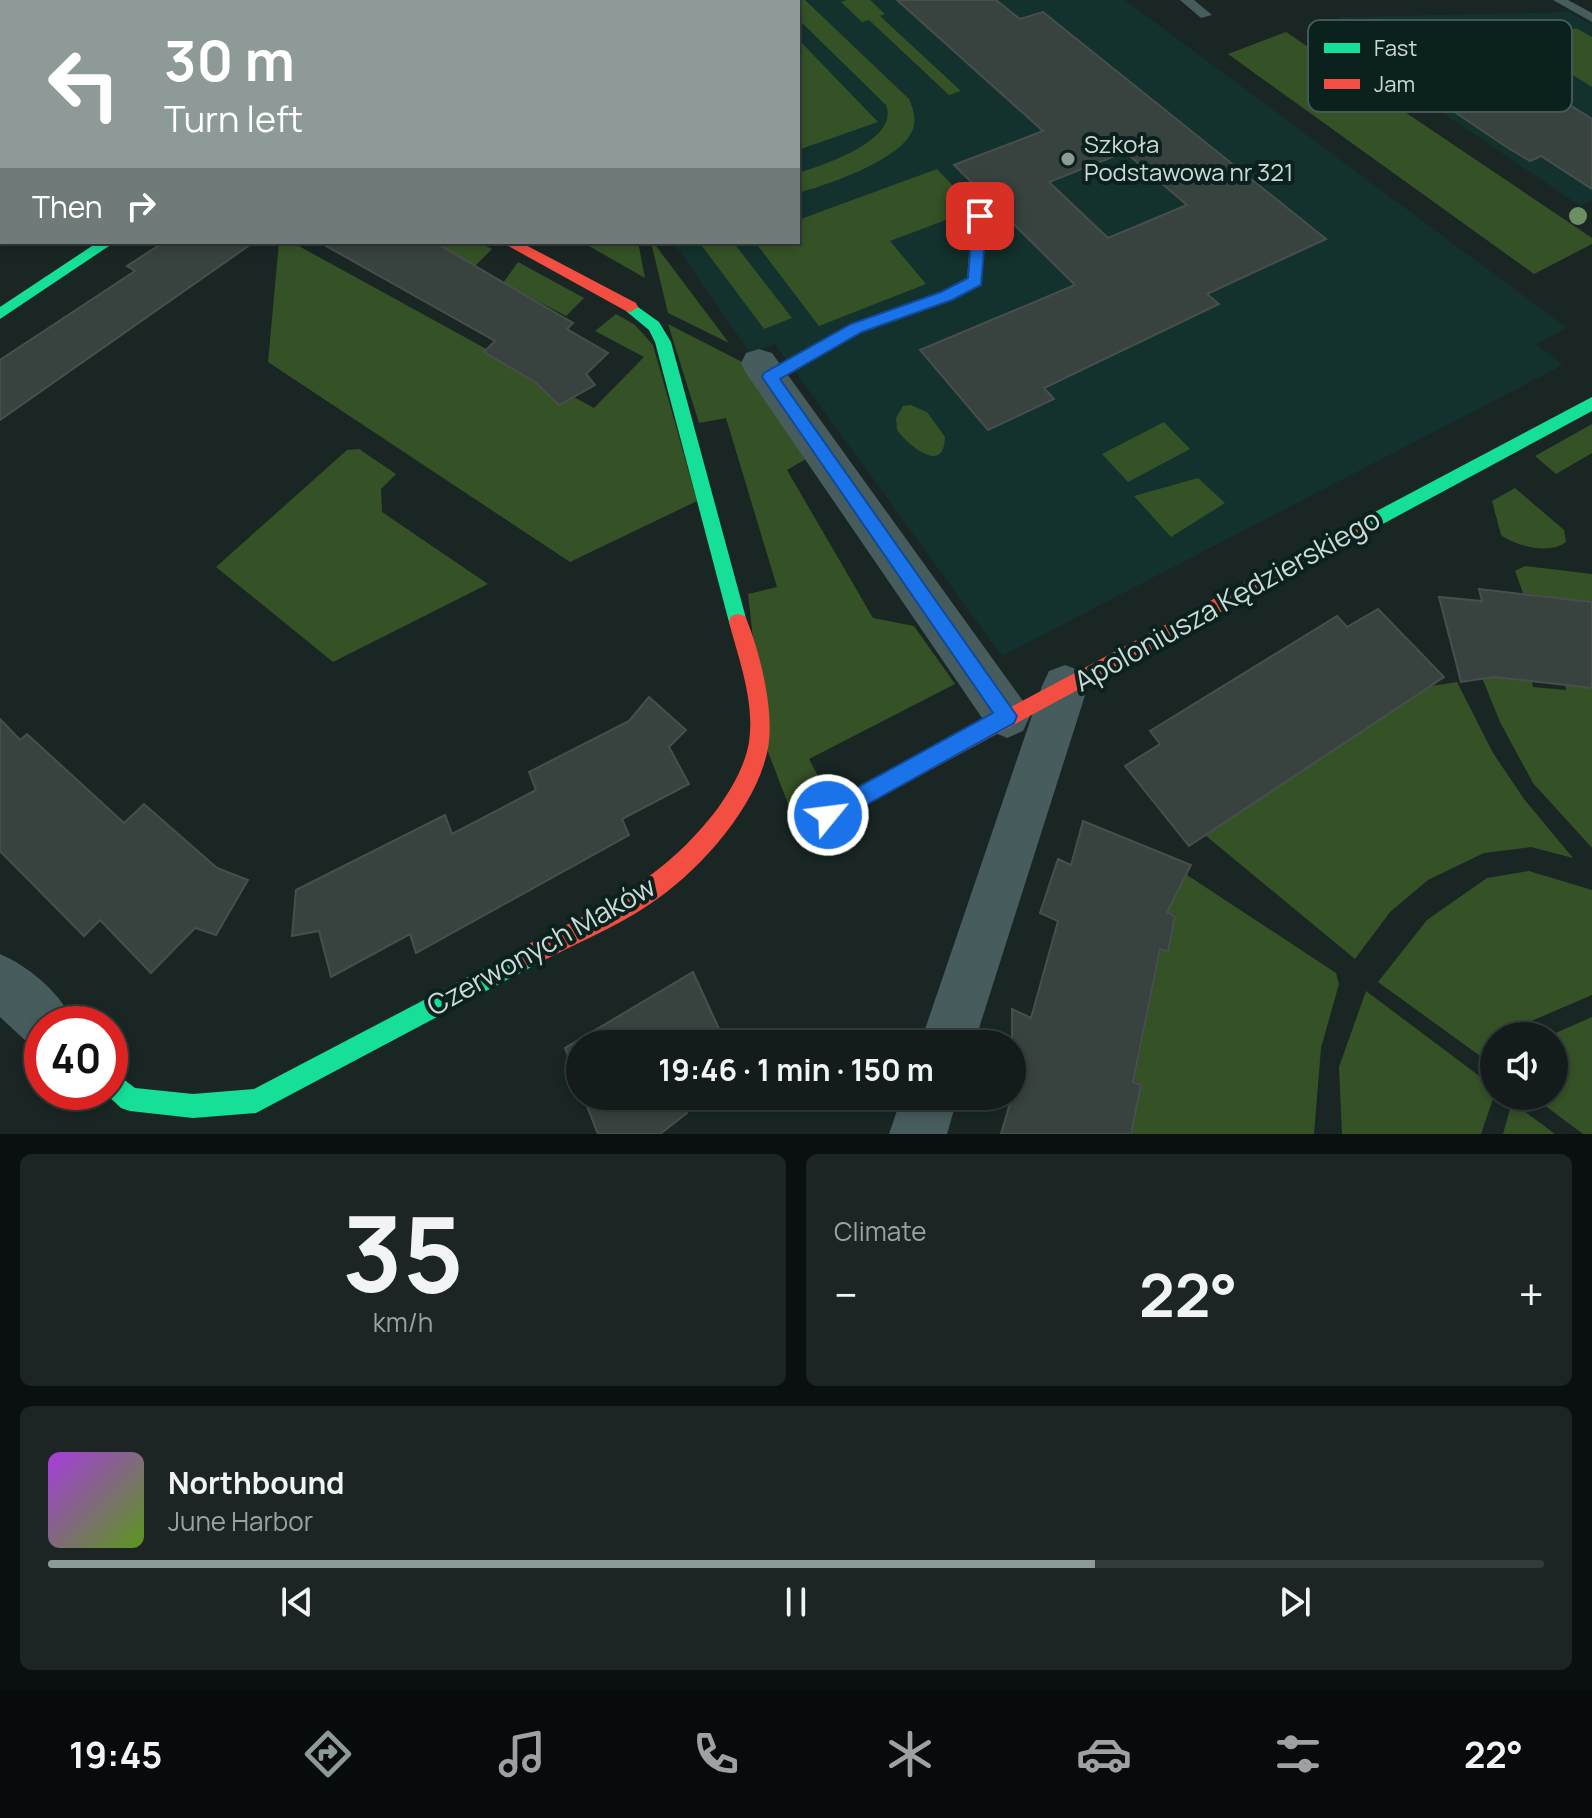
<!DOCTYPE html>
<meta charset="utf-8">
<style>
:root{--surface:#131c1b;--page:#1c2524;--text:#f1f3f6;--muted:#9da1a3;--line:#323a3a;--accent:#8d9a98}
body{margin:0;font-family:Manrope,sans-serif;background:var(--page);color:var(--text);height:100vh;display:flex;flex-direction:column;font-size:30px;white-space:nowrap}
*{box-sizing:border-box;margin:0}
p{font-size:26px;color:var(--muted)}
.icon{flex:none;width:44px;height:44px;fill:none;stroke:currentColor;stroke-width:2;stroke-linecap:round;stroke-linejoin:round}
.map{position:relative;height:1134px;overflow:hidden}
.side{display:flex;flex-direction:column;gap:20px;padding:20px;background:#0a0f0f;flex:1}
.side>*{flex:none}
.guide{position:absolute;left:0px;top:0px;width:800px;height:244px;box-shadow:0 4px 12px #0003,0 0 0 2px var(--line);background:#8d9a98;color:#fff;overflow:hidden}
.buttons{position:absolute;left:1480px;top:1022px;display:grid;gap:16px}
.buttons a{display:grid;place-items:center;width:88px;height:88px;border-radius:50%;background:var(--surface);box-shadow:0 4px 12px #0003,0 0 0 2px var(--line);font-size:40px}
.speed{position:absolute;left:24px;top:1006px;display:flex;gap:16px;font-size:40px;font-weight:700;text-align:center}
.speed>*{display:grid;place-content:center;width:104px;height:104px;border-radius:50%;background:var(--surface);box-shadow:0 4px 12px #0003,0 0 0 2px var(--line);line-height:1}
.speed .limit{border:12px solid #d22;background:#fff;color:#111}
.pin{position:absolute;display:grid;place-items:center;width:68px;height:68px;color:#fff;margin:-34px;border-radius:16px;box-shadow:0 4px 12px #0006}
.me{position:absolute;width:88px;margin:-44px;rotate:61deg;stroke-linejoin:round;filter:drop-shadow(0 0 6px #0008)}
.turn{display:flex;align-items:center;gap:28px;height:168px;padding:0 32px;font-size:36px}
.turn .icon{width:104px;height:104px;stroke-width:2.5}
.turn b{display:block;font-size:56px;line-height:68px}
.then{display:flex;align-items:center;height:76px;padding:0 32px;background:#0003;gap:16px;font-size:30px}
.big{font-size:60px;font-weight:700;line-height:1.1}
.side .tile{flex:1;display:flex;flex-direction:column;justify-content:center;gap:12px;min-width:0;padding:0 28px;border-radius:12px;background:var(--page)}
.side .dial{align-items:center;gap:0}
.dial b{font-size:104px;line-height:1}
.song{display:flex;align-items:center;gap:24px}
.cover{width:96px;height:96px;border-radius:12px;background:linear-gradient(135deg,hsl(280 70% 55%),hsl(90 70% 35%))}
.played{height:8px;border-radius:4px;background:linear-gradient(90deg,var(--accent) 70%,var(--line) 70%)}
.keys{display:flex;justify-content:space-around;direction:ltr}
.heat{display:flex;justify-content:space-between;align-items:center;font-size:44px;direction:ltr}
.side .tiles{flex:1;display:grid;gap:20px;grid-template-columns:1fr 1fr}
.tile:last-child{grid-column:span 2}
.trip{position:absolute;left:566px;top:1030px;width:460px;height:80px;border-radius:40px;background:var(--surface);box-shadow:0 4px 12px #0003,0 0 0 2px var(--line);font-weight:700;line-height:80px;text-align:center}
.tabs{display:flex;height:128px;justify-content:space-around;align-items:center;background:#080b0b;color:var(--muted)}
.tabs .icon{width:56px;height:56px}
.tabs .on{color:var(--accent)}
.tabs b{font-size:36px;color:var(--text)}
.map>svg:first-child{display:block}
.built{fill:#13312d}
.green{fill:#355227}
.building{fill:#38423e;stroke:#464f4c;stroke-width:2;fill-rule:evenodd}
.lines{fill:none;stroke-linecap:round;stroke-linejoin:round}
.lane{fill:#475c5d;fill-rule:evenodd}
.street{fill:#475c5d;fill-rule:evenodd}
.fast{fill:#16e098;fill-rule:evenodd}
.jam{fill:#f24e42;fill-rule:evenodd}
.tree{fill:#6c9063}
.route{fill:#1a73e8;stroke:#114b97;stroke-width:2}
.poi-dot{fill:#8d9a98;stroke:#0a211e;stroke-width:3}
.labels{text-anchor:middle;stroke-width:8;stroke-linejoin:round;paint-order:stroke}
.far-poi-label{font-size:24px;fill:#ccd9d6;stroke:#0a211e;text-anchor:start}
.street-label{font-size:28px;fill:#ccd9d6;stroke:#0a211e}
.key{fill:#0a211e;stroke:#445855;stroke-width:2}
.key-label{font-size:22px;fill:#ccd9d6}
</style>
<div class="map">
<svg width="1592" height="1134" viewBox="0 0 1592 1134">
<rect width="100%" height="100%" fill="#192624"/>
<!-- built -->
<path class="built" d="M535,0H1125L1567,328L1536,344L1563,365L1002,656L775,344L750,353L673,242H798V2H532Z
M1569,12L1592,25V200L1580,206L1316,27L1341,17Z"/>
<!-- green -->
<path class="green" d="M779,0H805L909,99C914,111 918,123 910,135C894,162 827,185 798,193V173C824,165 900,140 886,105L798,19V2Z
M847,0H870L885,14L880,16L961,91L949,95L869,20L862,22L841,2Z
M1576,28L1592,37V87L1527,47Z
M1286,32L1592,238V244L1534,274L1228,54Z
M798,39L878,122L798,150Z
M937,169L975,209L890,241L926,284L819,326L755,242H798V220Z
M279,242H300L297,245L594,408L644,357L595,331L616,314L635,325L653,345L697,501L570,562L268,362Z
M424,242H478L492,249L473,268Z
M582,242H638L645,278Z
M651,242H653L729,343L668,313Z
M699,242H733L792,318L764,329Z
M518,262L584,298L566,316L503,283Z
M668,324L742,362L811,456L787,470L873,618L914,626L955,684L809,759L831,801L795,822L765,744L748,594L777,587L726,418L699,423Z
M911,405L927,412L945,437C944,476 908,445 897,430L896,418L903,406Z
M1164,422L1190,449L1128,482L1102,454Z
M1592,424V453L1556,474L1535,456Z
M359,449L396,474L381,489L382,512L488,584L333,662L216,567L347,450Z
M1198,478L1225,503L1171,537L1134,496Z
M1515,488L1564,530L1566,542C1550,555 1516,546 1501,535L1492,501Z
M1525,566L1592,574V602L1523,593L1515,571Z
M1481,675L1532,681L1533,687L1566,690L1565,685L1592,688V848L1533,783L1500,722Z
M1457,682L1493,753L1524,799L1573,858L1531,847L1484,853L1428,880L1390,912L1355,959L1205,835L1431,686Z
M1181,871L1336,973L1339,984L1321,1048L1314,1134H1121L1132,1126L1141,1084L1134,1081L1161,948L1168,950L1176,915L1168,912L1174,882Z
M1529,871L1592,890V995L1529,1022L1520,1036H1494V1066L1378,982L1427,920L1487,878Z
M1366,991L1494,1087V1096L1481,1134H1342L1339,1067Z
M1592,1017V1134H1583L1532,1096H1554V1036H1549Z
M1512,1102L1555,1134H1503Z"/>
<!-- building -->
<path class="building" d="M897,0H996L1020,19L1043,12L1326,239L1207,294L1219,304L1044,388L1054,399L988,430L920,350L1075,285L954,165L1043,131ZM1125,152L1187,205L1108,238L1049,182Z
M1466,62L1503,85L1513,81L1539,97L1549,92L1592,119V189L1541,156L1530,161L1508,148L1450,109L1461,104L1424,80Z
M164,242H254L0,420V360L135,271L127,266Z
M319,242H434L573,323L567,329L608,353L586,374L595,385L559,405L535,382L484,352L495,341Z
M1479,589L1592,602V688L1494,677L1461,682L1439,597L1482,601Z
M1378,609L1444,677L1189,846L1125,766L1160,744L1150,731L1337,616L1347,627Z
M649,697L686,730L669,747L689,784L622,819L629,835L416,953L410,934L331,977L319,931L292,936L296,890L445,815L452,834L536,790L529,772L629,721Z
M0,719L20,740L27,734L124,823L144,804L217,868L248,880L216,935L195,928L151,973L100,920L84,936L0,851Z
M1083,821L1191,865L1167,912L1175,916L1168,952L1160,949L1133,1082L1141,1085L1131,1134H1001L1012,1096V1009L1031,1018L1058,921L1040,913L1058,859L1071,865Z
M693,972L726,1044H580V1087L565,1048Z
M583,1096H701L683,1107L687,1113L660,1134H598Z"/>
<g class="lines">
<!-- lane -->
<path class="lane" d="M1180,0H1194L1212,15L1201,18Z
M1553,0H1568L1592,13V22Z
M980,211L988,216L981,285L953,300L863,332L776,382H764L761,377L764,372L851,324L941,292L967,278L972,216Z"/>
<!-- street -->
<path class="street" d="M759,349L772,353L1023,701L1030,716L1023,731L1007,738L991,731L746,373L741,363L746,353Z
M1065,665L1081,671L1088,686L974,1044H920L1042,686L1049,671Z
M0,954C30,967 62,994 74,1024H42V1049L28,1043L0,1017Z
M902,1096H958L947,1134H889Z"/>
<!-- fast -->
<path class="fast" d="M98,242H115L0,319V307Z
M631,302L659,322L671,342L747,622L745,628L738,630L731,628L729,622L655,342L649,330L626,311V303Z
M1592,397V411L1368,532H1356L1353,527L1356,522Z
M529,945L537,948L540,956L537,964L256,1113L193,1118L130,1111L121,1108L104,1092H110V1069L135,1088L193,1094L254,1089Z"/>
<!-- jam -->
<path class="jam" d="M501,242H520L636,303L638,307L631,312L626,311Z
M1362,520L1368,522L1371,527L1368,532L835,822L828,825L821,822L818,815L821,808Z
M738,614L745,616C759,648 773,705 769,741C762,802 700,871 650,904C615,928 574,944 537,964L529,967L521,964L518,956L521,948C601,907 662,882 718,808C732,788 745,766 749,742C755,702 739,660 729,622L731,616Z"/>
</g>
<!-- trees -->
<circle class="tree" cx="1578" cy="216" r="9"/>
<!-- route -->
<path class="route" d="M980,211L987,216L981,285L952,300L862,332L780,379L1017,716L1014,723L828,826L820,823L817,815L820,808L993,713L762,377L764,373L851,324L941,292L968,278L973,216Z"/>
<!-- markers -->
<circle class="poi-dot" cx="1068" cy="159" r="8"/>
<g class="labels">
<!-- far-poi labels -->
<g class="far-poi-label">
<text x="1084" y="153">Szkoła<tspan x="1084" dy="28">Podstawowa nr 321</tspan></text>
</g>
<!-- street labels -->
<g class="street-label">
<text transform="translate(1227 600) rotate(-29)" y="10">Apoloniusza Kędzierskiego</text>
<text transform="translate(541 946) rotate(-29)" y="10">Czerwonych Maków</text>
</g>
</g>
<!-- legend -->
<rect x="1308" y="20" width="264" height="92" rx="12" class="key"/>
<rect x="1324" y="43" width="36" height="10" fill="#16e098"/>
<rect x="1324" y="79" width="36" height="10" fill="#f24e42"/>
<g class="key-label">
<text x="1374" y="56">Fast</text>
<text x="1374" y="92">Jam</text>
</g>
</svg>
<div class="buttons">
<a><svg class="icon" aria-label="sound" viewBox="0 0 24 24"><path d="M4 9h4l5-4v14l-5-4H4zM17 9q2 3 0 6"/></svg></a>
</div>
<div class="speed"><div class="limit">40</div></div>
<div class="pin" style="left:980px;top:216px;background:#d93025"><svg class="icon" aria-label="arrive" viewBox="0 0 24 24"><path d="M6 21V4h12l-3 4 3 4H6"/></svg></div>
<svg class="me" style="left:828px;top:815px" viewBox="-20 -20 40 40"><circle r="17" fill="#1a73e8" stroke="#fff" stroke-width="3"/><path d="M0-11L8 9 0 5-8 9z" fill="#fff"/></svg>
<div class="trip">19:46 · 1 min · 150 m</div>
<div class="guide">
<div class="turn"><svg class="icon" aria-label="left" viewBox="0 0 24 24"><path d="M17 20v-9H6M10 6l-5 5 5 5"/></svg><div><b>30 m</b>Turn left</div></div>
<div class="then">Then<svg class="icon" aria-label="right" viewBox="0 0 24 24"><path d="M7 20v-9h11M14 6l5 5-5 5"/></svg></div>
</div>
</div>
<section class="side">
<div class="tiles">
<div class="tile dial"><b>35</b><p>km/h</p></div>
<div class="tile"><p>Climate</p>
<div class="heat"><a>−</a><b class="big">22°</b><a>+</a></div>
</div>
<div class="tile">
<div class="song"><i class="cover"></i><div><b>Northbound</b><p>June Harbor</p></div></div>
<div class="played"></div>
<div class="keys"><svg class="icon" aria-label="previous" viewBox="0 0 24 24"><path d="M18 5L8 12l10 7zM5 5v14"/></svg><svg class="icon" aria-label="pause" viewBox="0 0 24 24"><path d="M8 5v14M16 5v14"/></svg><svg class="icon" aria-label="next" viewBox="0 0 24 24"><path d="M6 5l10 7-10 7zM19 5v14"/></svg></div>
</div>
</div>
</section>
<nav class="tabs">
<b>19:45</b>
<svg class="icon on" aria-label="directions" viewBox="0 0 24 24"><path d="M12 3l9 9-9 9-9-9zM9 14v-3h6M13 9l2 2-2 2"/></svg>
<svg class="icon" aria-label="music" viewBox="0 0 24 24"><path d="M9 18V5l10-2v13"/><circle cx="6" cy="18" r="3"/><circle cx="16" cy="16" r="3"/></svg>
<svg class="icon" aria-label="phone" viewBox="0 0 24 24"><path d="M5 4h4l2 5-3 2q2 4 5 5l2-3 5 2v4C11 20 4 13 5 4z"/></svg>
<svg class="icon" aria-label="climate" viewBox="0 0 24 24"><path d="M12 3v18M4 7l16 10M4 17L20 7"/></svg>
<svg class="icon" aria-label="car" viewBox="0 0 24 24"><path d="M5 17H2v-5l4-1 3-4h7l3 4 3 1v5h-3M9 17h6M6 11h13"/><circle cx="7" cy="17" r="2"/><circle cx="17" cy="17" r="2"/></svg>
<svg class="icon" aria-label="filters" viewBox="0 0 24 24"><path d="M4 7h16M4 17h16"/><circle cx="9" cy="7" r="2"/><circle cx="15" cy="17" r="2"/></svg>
<b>22°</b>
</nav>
